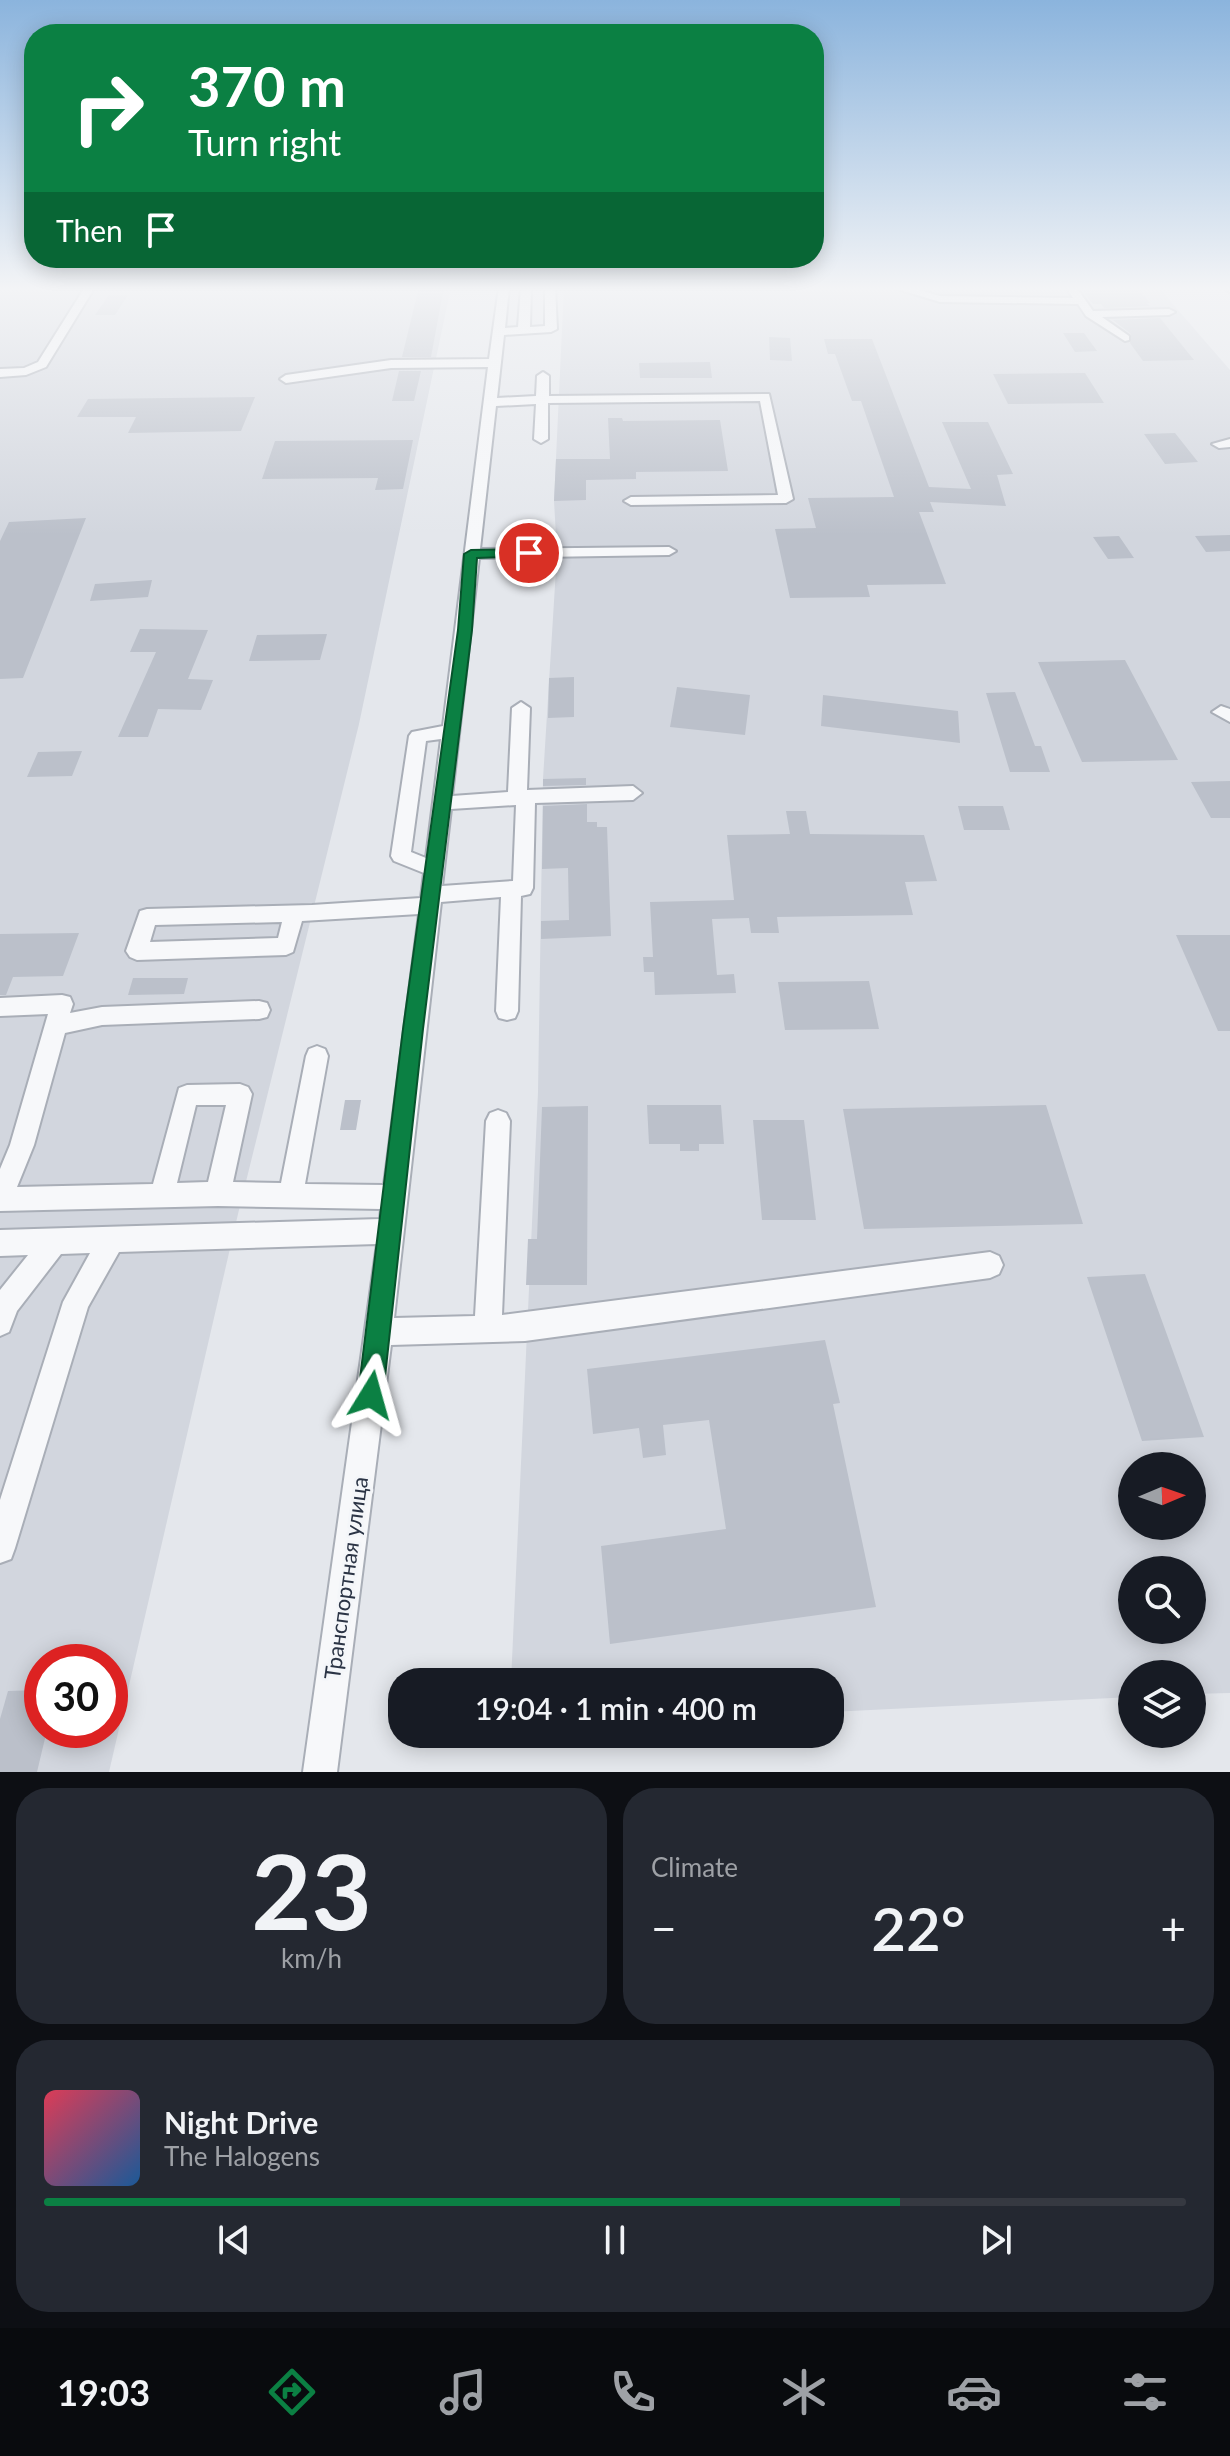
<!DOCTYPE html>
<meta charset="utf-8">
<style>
:root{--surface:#171b24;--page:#242831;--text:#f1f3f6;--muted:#9ea1a6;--line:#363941;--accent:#0b8043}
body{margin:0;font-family:Lato,sans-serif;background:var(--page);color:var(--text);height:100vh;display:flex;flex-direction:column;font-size:30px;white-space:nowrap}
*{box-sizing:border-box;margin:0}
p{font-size:26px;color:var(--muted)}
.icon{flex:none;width:44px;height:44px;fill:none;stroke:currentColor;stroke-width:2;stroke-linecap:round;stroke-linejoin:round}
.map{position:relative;height:1772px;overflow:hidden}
.drawer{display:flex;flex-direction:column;gap:16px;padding:16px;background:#0d0f14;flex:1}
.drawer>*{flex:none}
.hud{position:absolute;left:24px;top:24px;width:800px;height:244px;border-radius:32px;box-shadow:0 4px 20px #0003;background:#0b8043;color:#fff;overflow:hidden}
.needle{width:52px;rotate:88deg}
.fabs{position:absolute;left:1118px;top:1452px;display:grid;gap:16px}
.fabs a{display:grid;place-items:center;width:88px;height:88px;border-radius:50%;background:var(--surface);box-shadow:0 4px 20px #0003;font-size:40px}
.speed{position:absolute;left:24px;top:1644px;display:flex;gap:16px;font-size:40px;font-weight:700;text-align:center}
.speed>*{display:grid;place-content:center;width:104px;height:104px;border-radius:50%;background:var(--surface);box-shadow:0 4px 20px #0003;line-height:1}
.speed .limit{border:12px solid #d22;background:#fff;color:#111}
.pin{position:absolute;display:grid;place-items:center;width:68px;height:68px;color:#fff;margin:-34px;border:4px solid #fff;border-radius:50%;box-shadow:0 2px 8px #0007}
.me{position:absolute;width:88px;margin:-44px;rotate:8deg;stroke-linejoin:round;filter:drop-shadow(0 0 6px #0008)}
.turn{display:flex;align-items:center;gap:28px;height:168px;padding:0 32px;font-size:36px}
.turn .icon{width:104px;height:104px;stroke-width:2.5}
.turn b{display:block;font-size:56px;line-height:68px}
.then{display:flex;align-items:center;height:76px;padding:0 32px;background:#0003;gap:16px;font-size:30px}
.big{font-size:60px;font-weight:600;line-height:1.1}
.drawer .card{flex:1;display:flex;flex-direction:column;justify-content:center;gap:12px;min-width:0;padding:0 28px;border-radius:32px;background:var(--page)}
.drawer .dial{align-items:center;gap:0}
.dial b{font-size:104px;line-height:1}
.song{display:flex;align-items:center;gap:24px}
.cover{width:96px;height:96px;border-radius:12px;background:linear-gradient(135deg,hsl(350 70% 55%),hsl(210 70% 35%))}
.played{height:8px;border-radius:4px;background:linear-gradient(90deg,var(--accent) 75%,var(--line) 75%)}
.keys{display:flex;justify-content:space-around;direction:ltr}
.heat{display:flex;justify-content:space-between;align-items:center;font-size:44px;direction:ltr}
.drawer .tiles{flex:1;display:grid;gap:16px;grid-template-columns:1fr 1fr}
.card:last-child{grid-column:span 2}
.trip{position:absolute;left:388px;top:1668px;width:456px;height:80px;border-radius:32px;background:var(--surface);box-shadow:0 4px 20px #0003;font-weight:600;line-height:80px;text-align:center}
.dock{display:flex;height:128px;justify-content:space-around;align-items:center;background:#090b0e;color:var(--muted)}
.dock .icon{width:56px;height:56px}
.dock .active{color:var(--accent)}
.dock b{font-size:36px;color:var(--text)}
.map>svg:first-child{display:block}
.built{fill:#d2d6de;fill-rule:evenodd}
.building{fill:#bbc0ca}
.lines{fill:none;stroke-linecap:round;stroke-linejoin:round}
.minor-casing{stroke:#a9aeb7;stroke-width:4}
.minor{fill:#f7f8fa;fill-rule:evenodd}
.route{fill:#0b8043;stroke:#07532c;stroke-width:2}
.labels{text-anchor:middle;stroke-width:6;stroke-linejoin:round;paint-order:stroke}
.street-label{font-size:22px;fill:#2b3445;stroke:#f4f6f9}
</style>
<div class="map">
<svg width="1230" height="1772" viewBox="0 0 1230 1772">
<rect width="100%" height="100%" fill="#e4e7ec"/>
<!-- built -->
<path class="built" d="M0,287H451L359,724L238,1214L109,1772H0ZM42,1662H110V1730H42Z
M564,287H1158L1230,370V1693L1192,1694V1674H1132V1697L830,1712V1682H511L538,1092L543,779L557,553L554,501ZM1132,1466H1192V1526H1132ZM1132,1570H1192V1630H1132Z"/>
<!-- building -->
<path class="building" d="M419,287H444L431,357H402Z
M1080,287H1137L1150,303H1147L1150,306L1104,308L1101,304H1093Z
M109,295H128L115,315H95Z
M1160,318L1194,360L1143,361L1130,343L1131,334L1113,320Z
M1063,333H1084L1097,351L1075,352Z
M769,337L790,338L792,361L770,360Z
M824,339H872L929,487L971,489L942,422H988L1013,474L997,475L1006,506L930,502L934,512H919L946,584L867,585L870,597L790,598L775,529L816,528L808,498L894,497L861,401H852L835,354H828Z
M710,362L712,378H640L639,363Z
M399,371H428H421L414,401H392Z
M1085,373L1104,403L1008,404L993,374Z
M255,397L241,431L128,433L136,417H77L88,399Z
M608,418H622L623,421L720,420L728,471L636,472V479L586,480V500L554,501L556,459H610Z
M1175,433L1198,462L1165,464L1144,434Z
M413,440L403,489L375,490L378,478L262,479L275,441Z
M86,518L23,678L0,679V541L9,522Z
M1230,535V551L1206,552L1195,536Z
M1119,536L1134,558L1108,559L1093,537Z
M152,580L148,597L90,601L95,584Z
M140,629L208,630L188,679L213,680L201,710L158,709L148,737H118L156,652H130Z
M327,634L320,660L249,661L257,635Z
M1125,660L1178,760L1082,762L1038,662Z
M574,677V717L548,718L549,678Z
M677,687L750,695L745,735L670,727Z
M1015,692L1035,746H1041L1050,772H1010L986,693Z
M823,695L958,711L960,743L821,726Z
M82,751L72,776L27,777L38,752Z
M586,778V785L543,786V779Z
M1230,781V818H1211L1191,782Z
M587,804V822H597V827H607L611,936L541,939V921L569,920L568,868L542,869L543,806Z
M958,806H1003L1010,830H964Z
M786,811H806L810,834L924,835L937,881L905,882L913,915L777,917L779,933H751L749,918L712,919L717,975L734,974L736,993L655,995L654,972H644L643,957H653L650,902L734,900L727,835L790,834Z
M79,933L63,976L13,977L6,995H0V934Z
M1176,935H1230V1031H1218Z
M133,978H188L184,994L128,995Z
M869,981L879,1029L785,1030L778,982Z
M345,1100H361L356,1130H340Z
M647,1105H721L724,1144H699V1151H680V1144H649Z
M1046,1105L1083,1224L864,1229L843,1109Z
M588,1106L587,1285H526L528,1239H537L542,1107Z
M753,1120H804L816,1220H762Z
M1145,1274L1204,1437L1142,1441L1087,1277Z
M825,1340L840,1403L833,1404L876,1607L610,1644L601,1546L726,1529L709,1420L663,1425L666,1455L643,1458L639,1428L593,1434L587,1369Z
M42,1690V1730H47L37,1772H0V1719L8,1691Z"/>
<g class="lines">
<!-- minor casing -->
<g class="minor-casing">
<path id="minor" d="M85,287H95L46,367L26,375L0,377V369L24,368L38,362Z
M499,287H509L505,328L518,327L521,287H531L530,327L545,326V287H555L557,329L551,332L504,335L497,398L536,396L537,376L543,372L549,376V396L769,394L793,499L786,503L631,505L624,501L631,497L778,495L760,401L548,403V439L541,443L534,439L536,404L496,406L480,549L669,547L676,551L669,555L479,558L452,796L508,792L512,708L521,702L530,708L527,790L633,786L642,793L633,800L535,803L533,888L530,894L521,896L518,1011L515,1018L507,1020L499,1018L496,1011L501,897L441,902L394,1318L475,1316L486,1121L490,1113L498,1110L506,1113L510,1121L502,1315L990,1252L999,1256L1003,1265L999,1274L990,1278L525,1341L391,1345L337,1772H303L377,1244L119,1252L88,1307L15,1548L11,1559L0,1563V1500L63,1302L90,1253L61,1254L17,1311L9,1332L0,1336V1290L28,1255L0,1256V1230L380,1219L381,1209L218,1206L0,1211V1169L10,1145L48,1014L0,1016V998L62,995L70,997L73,1004L70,1013L102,1007L259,1001L267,1003L270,1010L267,1017L259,1019L102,1025L65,1033L34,1145L17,1187L153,1184L179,1088L187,1085L240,1084L248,1087L252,1094L233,1182L281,1183L306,1056L309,1049L317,1046L325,1049L328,1056L305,1184L384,1185L419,914L302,921L293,952L286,955L137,960L130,957L126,951L140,911L147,909L312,905L421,898L424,873L394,861L391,856L409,736L412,732L443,726L488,367L391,368L286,383L280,379L286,375L391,360L489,359ZM441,739L426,858L411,852L426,741ZM516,805L513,881L442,886L451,809ZM282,922L278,938L150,942L155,925ZM196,1105H226L208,1182L177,1183Z
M891,287H908L940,296L1073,298L1066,287H1076L1093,311L1169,309L1175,312L1169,315L1102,317L1129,336V340L1125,341L1086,316L1078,304L940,302Z
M1223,287H1230V292Z
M1230,439V447L1219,448L1212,444Z
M1221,706L1230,709V722L1212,712Z"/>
</g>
<!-- minor -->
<use href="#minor" class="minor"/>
</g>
<!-- sky -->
<linearGradient id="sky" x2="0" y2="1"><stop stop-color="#8bb4dd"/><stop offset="0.54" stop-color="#f3f4f6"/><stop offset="1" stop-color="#f3f4f6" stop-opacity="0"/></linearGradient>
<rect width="1230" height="535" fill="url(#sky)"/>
<!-- route -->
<path class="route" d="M529,549L535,553L533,556L477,558L472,630L423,1029L383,1395L380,1404L371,1407L362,1404L358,1395L403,1029L458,630L464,554L471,550Z"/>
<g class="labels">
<!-- street labels -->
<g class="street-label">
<text transform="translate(346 1578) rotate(-82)" y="8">Транспортная улица</text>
</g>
</g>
</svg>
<div class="fabs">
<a><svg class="needle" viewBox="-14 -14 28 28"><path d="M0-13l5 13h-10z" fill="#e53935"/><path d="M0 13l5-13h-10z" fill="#9ea1a6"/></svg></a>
<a><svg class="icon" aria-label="search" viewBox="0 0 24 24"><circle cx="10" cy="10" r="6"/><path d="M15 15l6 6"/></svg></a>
<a><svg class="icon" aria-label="layers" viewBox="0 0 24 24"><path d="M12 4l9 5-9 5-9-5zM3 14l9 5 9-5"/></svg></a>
</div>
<div class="speed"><div class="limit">30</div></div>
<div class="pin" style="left:529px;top:553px;background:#d93025"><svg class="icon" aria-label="arrive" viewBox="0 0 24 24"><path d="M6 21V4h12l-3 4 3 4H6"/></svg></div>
<svg class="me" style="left:371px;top:1395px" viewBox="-20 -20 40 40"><path d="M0-17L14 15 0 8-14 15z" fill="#0b8043" stroke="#fff" stroke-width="4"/></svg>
<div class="trip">19:04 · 1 min · 400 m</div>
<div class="hud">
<div class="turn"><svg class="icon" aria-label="right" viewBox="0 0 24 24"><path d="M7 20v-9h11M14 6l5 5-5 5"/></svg><div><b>370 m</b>Turn right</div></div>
<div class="then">Then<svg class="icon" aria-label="arrive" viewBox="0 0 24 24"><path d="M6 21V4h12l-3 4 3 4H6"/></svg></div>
</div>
</div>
<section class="drawer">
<div class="tiles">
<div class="card dial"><b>23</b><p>km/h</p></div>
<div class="card"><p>Climate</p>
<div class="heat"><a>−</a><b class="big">22°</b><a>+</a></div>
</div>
<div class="card">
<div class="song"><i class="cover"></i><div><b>Night Drive</b><p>The Halogens</p></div></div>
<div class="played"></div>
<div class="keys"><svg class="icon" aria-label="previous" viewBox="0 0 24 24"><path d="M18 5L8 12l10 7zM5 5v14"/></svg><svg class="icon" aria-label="pause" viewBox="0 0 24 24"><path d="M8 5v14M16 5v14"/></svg><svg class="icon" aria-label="next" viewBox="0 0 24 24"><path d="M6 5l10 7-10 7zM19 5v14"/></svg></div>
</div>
</div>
</section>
<nav class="dock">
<b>19:03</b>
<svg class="icon active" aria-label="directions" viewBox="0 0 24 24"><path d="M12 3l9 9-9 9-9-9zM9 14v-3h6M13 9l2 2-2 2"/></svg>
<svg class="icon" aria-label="music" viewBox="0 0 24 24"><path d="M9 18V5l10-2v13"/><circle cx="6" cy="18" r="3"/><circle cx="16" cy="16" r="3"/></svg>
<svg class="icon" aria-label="phone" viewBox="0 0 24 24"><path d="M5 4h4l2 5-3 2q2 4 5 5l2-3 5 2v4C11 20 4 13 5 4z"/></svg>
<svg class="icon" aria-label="climate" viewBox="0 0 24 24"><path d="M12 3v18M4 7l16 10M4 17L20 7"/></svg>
<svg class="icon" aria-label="car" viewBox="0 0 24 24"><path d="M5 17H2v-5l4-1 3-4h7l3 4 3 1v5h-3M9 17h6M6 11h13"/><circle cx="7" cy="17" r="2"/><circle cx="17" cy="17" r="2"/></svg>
<svg class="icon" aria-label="filters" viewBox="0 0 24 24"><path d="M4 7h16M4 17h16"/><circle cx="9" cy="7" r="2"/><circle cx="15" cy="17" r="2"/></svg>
</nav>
